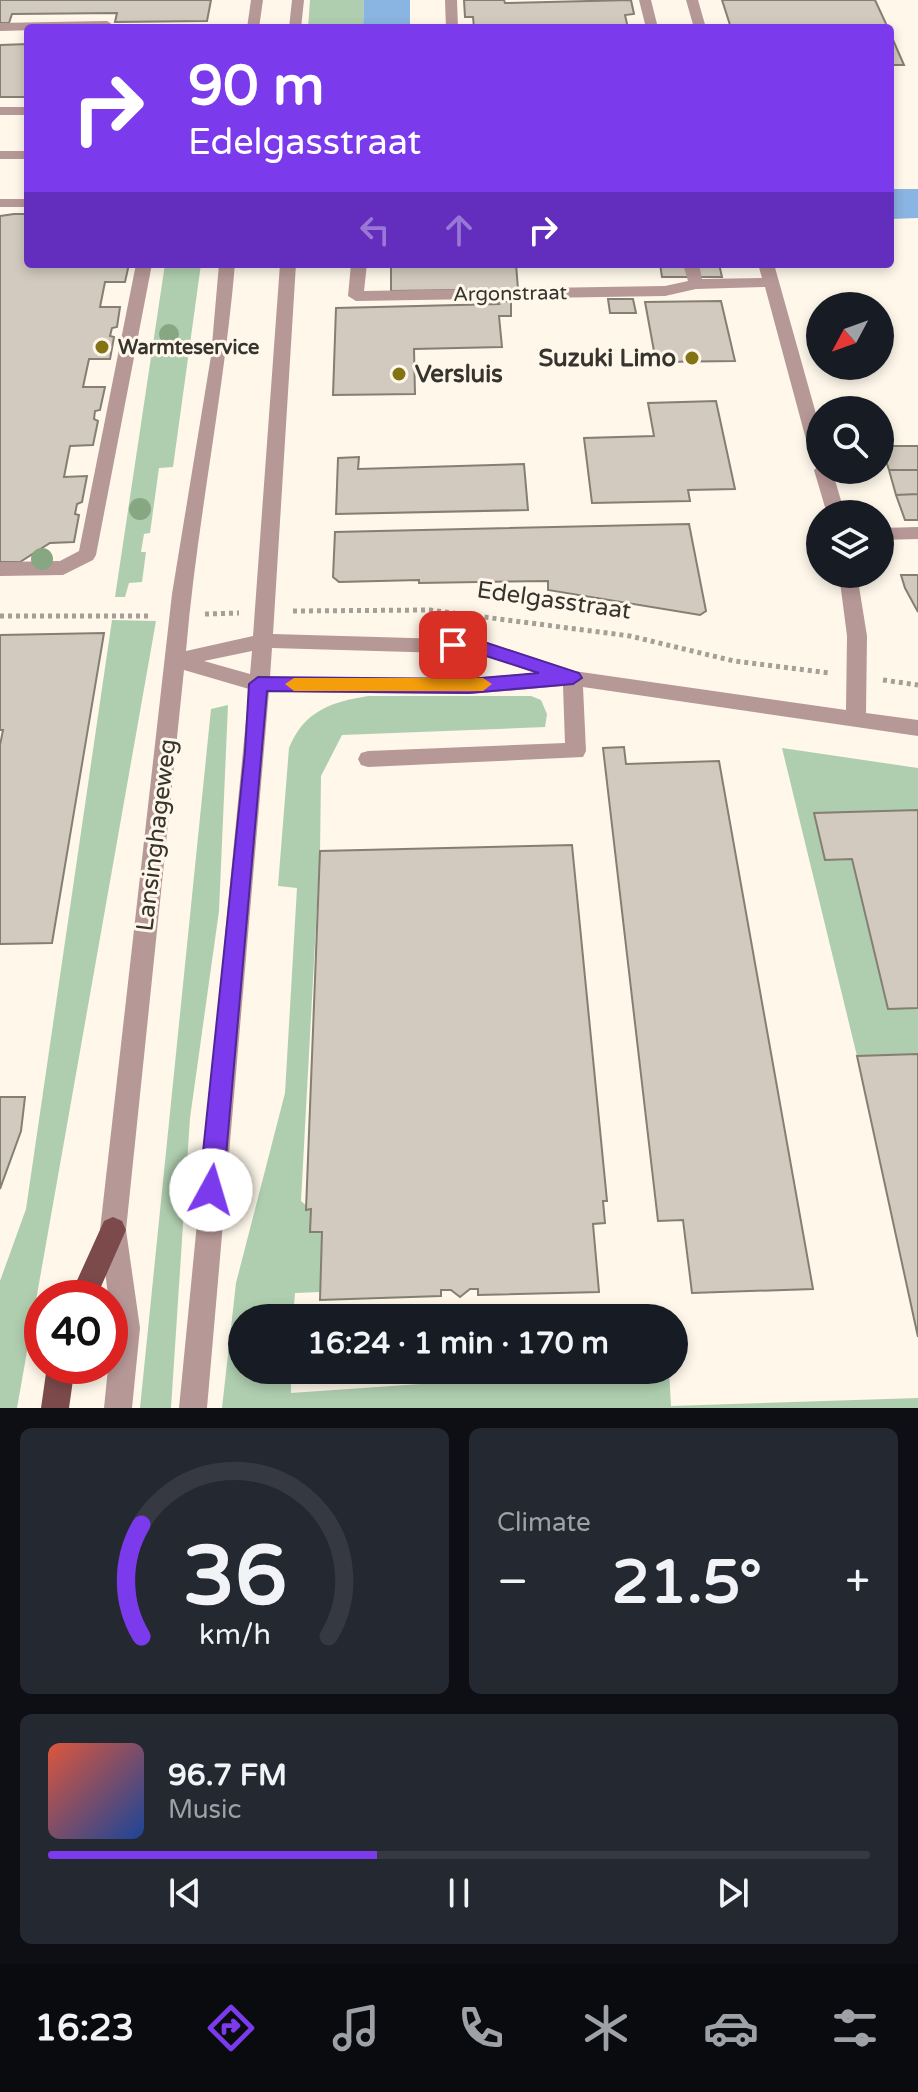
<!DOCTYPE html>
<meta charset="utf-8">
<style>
:root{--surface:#171b24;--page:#242831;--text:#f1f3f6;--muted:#9ea1a6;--line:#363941;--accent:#7c3aed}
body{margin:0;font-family:"Varela Round",sans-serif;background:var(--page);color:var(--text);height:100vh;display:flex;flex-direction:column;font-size:30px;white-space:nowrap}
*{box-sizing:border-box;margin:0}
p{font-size:26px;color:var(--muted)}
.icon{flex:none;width:44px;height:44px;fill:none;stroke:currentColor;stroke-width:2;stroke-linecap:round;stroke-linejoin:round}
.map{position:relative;height:1408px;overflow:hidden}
.details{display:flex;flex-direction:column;gap:20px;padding:20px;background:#0d0f14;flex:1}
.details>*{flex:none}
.banner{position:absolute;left:24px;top:24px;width:870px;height:244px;border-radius:8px;box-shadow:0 4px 12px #0003;background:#7c3aed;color:#fff;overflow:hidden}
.needle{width:52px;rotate:229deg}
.buttons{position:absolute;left:806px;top:292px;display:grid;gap:16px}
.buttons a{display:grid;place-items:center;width:88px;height:88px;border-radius:50%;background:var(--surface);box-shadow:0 4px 12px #0003;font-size:40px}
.speed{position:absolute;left:24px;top:1280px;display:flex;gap:16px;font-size:40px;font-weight:700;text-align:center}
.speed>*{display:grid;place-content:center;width:104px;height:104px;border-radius:50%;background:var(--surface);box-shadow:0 4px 12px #0003;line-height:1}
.speed .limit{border:12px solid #d22;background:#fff;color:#111}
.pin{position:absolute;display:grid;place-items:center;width:68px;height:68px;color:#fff;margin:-34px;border-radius:16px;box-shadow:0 4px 12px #0006}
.me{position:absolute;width:88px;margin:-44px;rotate:6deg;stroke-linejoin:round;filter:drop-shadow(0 0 6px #0008)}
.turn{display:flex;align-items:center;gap:28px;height:168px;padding:0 32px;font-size:36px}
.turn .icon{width:104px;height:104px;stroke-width:2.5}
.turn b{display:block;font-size:56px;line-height:68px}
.lanes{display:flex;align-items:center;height:76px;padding:0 32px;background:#0003;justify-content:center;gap:40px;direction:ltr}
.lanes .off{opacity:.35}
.big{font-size:60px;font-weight:700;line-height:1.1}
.details .card{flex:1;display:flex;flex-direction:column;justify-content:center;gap:12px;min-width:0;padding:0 28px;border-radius:12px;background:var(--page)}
.details .dial{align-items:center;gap:0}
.dial svg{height:208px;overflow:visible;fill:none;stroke:var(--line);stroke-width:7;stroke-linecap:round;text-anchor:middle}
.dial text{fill:var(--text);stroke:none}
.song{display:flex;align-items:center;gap:24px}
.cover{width:96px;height:96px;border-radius:12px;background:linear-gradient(135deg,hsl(10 70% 55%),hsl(220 70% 35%))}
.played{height:8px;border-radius:4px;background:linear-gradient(90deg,var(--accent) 40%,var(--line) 40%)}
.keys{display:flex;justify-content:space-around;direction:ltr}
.heat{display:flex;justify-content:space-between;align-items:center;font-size:44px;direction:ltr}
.details .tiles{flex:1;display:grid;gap:20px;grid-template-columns:1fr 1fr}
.card:last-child{grid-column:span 2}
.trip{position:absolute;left:228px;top:1304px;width:460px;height:80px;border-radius:40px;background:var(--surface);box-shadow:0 4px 12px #0003;font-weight:700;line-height:80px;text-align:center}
.menu{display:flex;height:128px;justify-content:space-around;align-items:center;background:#090b0e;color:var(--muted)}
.menu .icon{width:56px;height:56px}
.menu .selected{color:var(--accent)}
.menu b{font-size:36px;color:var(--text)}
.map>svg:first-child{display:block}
.green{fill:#afceaf}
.water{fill:#8ab4e1}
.building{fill:#d2cabe;stroke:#857e73;stroke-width:2}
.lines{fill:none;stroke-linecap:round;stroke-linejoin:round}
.path{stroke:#a5a097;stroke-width:5;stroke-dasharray:4 4;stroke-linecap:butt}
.minor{fill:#b69897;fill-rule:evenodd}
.major{fill:#7c4a4a;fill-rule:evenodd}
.tree{fill:#87a782}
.route{fill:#7c3aed;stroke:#51269a;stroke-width:2}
.slow{fill:#f59e0b}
.poi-dot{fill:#847314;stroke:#fef7ea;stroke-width:3}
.labels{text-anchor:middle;stroke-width:6;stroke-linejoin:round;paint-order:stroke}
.far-street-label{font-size:20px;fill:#36342f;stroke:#fef7ea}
.far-poi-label{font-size:20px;font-weight:bold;fill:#36342f;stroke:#fef7ea;text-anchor:start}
.poi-label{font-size:24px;font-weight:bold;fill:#36342f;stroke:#fef7ea;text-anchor:end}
.street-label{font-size:24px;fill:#36342f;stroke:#fef7ea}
</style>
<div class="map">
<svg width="918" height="1408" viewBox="0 0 918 1408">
<rect width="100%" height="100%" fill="#fef7ea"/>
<!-- green -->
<path class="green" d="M310,0H364L363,28H308Z
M165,264H201L173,467L159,468L150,533L144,534L141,552H146L142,582L129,583L125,597H115Z
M112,620L156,621L17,1408H0V1281L26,1209Z
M368,696H531L541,700L547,714L545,727L342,735L321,776L320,851L301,1201L308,1207L306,1210L311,1209L310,1232H322L320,1292L295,1293L293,1318H242V1370H291V1393L624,1370H669L671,1406L918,1398V1408H222L236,1283L285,1093L297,888L278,886L289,748C304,711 331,702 368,696Z
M228,705L219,911L190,1118L171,1408H140L211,709Z
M782,748L918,768V1054L857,1056Z"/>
<!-- water -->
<path class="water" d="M364,0H410V28H363Z
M890,189H918V218L890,219Z"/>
<!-- building -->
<path class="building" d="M0,0H211L207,21L115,22L117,13L12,14L9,23H0Z
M464,0H504L505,3L631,0L634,14L625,15L628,28H474L473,17H465Z
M722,0H875L888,28H731Z
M890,33L904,65H890Z
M28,44V97H0V45Z
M14,214H28V264H129L125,282H105L100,307H120L117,327L112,328L110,336L114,337L110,359H89L83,387H105L100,410L95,411L94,419L98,421L93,445L70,446L64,477L87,476L82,502L77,504L75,514L79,515L74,542L50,543L20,562H0V216Z
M391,264H516L518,289L391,291Z
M660,264H719L722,277H662Z
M608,299H633L636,313H610Z
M511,301V316H499L502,347L414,349L415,394L333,395L336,308L499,304L498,302Z
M721,301L735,361L656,362L645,302Z
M716,401L735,489L688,490L690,501L592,503L584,438L654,436L648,403Z
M881,446H918V470H889Z
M359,457L358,469L524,464L528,510L336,514L338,458Z
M889,470H918V494L896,495Z
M918,494V520H905L896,495Z
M689,524L706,611L700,615L548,590V581L419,583V580L339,582L333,577L335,532Z
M901,575H918V612L905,588Z
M104,633L52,943L0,944V745L3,730H0V635Z
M624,747L626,764L719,761L813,1289L692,1293L683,1220L658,1221L603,748Z
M918,810V1008L888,1009L852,859L825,860L814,813Z
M572,845L607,1201H603L605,1223L593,1224L599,1292L478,1295V1289H470L460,1297L451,1290H441V1296L320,1300L322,1232H310L311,1209L306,1210L320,851Z
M918,1054V1337L857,1056Z
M0,1097H25L21,1131L0,1189Z"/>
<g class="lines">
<!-- path -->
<path class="path" d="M293,611L430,610L630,636L734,661L830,673
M205,614L239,613
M0,616H151
M883,680L918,685"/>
<!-- minor -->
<path class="minor" d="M251,0H263L259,28H247Z
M292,0H304L301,28H289Z
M445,0H457L458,28H446Z
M639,0H651L658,28H646Z
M686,0H698L706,28H694Z
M107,21L113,25L111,28L0,31V23Z
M0,107H28V115H0Z
M0,151H28V159H0Z
M0,199H28V207H0Z
M136,264H152L96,555L93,560L63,575L0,576V562L60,561L79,551Z
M219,264H235C224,394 197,521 186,651L253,636L280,264H296L273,634L481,640L574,671L846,710L847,636L839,574H857L867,636L866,713L918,720V736L583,687L586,751L583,757L368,767L361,765L358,759L361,753L368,751L565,743L563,686L469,694L269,692L207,1408H179L249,689L184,670L126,1230L140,1328L132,1408H104L112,1328L100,1230L172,594L211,356ZM272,648L480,654L535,673L469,678L270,677ZM252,651L250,674L204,661Z
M351,264H367L364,291L665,286L688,281L683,264H699L702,279L762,278L758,264H774L820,428V464L811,458L765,287L696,289L665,296L356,301L348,296Z
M820,465V470H832L845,514H827L814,470Z
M918,527V539L880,540V528Z"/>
<!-- major -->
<path class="major" d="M113,1217L122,1221L126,1230L96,1298H69L104,1221Z
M47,1366H75L69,1408H41Z"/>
</g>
<!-- trees -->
<g class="tree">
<circle cx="169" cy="334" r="10"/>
<circle cx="140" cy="509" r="11"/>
<circle cx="42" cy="559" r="11"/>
</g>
<!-- route -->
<path class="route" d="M453,638L481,641L579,673L582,678L573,684L469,693L267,691L223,1190L219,1198L211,1202L203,1198L199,1190L245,752L249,684L258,677L469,679L539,673L480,654L446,650L444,645Z"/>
<!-- slow -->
<path class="slow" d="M294,678H483L492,684L483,691H294L285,684Z"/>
<!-- markers -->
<g class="poi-dot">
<circle cx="102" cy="347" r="8"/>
<circle cx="692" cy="358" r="8"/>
<circle cx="399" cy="374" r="8"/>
</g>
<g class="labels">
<!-- far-street labels -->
<g class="far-street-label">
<text transform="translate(510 293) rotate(-1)" y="7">Argonstraat</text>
</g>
<!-- far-poi labels -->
<g class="far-poi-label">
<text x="118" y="354">Warmteservice</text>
</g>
<!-- poi labels -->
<g class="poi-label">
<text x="676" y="366">Suzuki Limo</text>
<text x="415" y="382" text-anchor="start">Versluis</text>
</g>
<!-- street labels -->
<g class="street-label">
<text transform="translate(554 600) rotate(8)" y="8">Edelgasstraat</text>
<text transform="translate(156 835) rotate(-83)" y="8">Lansinghageweg</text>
</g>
</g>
</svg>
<div class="buttons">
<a><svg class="needle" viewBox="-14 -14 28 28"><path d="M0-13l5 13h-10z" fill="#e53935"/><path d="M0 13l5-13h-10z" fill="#9ea1a6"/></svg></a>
<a><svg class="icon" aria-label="search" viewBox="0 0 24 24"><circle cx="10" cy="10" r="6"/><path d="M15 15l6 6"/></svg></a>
<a><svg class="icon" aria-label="layers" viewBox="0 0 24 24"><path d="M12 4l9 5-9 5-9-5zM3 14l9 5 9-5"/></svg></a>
</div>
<div class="speed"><div class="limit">40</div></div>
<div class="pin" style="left:453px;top:645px;background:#d93025"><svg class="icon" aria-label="arrive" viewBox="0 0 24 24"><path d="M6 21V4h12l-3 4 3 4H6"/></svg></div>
<svg class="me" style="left:211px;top:1190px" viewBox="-20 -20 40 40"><circle r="19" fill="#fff"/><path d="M0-13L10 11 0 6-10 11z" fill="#7c3aed"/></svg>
<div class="trip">16:24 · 1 min · 170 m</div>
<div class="banner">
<div class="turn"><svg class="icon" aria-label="right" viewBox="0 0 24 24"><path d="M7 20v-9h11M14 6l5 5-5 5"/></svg><div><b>90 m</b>Edelgasstraat</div></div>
<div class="lanes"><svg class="icon off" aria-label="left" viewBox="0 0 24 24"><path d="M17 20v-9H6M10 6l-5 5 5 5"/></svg><svg class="icon off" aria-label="ahead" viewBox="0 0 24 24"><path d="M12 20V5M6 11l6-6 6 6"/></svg><svg class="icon" aria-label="right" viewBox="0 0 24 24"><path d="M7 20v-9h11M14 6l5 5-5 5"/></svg></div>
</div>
</div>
<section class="details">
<div class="tiles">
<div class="card dial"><svg viewBox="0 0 100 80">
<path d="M14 69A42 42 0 1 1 86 69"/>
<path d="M14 69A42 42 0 0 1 14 26" stroke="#7c3aed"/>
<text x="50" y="56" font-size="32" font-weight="700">36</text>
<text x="50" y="72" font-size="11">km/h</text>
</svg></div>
<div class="card"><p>Climate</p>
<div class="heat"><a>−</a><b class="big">21.5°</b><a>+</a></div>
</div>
<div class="card">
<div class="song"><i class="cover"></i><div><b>96.7 FM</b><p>Music</p></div></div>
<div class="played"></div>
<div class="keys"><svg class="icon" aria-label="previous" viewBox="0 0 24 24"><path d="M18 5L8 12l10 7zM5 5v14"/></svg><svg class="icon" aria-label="pause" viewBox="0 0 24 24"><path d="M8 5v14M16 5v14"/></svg><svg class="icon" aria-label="next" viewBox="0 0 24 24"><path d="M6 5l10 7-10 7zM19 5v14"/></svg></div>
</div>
</div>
</section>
<nav class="menu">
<b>16:23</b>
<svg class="icon selected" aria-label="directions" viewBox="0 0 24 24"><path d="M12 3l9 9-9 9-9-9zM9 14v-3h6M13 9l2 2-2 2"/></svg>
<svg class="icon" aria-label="music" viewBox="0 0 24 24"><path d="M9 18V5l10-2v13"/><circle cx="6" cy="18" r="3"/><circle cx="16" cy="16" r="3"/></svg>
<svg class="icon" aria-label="phone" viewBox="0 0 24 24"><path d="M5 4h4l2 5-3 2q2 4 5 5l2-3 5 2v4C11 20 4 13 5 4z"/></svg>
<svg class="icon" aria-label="climate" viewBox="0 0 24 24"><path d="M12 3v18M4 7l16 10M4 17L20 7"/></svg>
<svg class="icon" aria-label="car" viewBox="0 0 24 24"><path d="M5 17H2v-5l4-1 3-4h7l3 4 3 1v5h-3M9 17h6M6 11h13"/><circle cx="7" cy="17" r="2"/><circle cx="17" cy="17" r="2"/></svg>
<svg class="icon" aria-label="filters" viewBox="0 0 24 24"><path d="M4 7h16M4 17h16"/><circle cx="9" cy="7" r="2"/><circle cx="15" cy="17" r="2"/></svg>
</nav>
